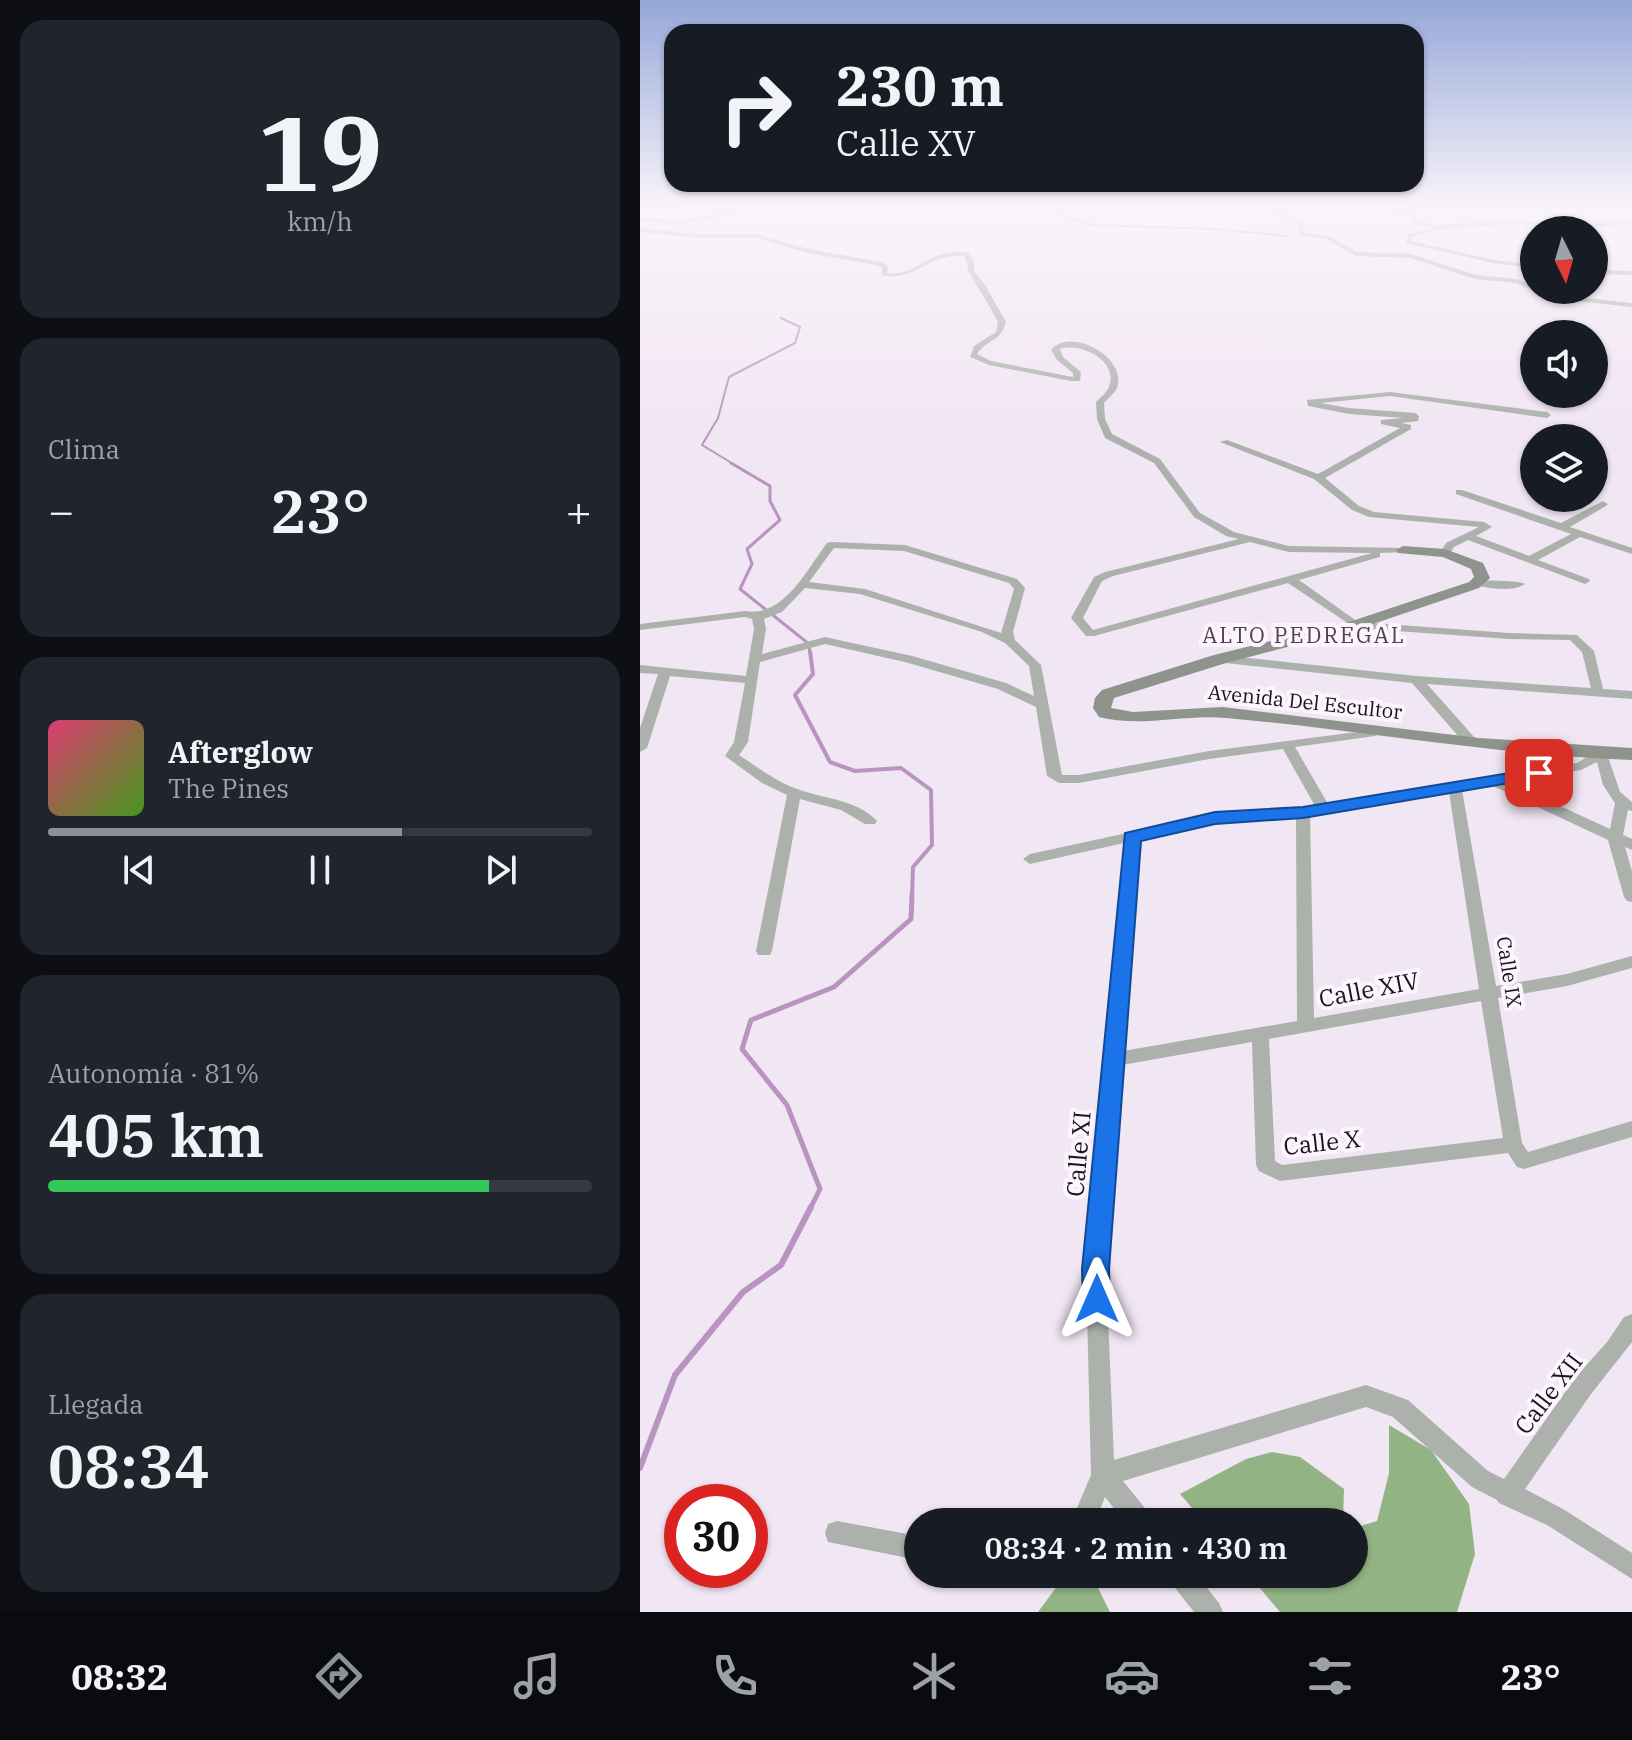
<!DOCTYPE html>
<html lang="es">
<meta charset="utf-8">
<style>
:root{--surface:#171b24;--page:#20242c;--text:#f1f3f6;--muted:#9ea1a6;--line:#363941;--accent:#8c9099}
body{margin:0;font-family:"IBM Plex Serif",serif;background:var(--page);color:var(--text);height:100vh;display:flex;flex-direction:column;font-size:30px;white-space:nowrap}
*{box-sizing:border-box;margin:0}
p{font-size:26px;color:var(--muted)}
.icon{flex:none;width:44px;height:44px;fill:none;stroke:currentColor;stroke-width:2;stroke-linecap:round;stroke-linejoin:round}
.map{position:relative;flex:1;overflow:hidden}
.details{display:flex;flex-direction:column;gap:20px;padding:20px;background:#0d0f14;width:640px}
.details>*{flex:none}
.hud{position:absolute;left:24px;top:24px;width:760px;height:168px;border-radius:24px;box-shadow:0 2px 6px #0004;background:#171b24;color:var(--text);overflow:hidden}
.needle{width:52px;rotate:175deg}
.fabs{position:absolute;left:880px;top:216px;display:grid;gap:16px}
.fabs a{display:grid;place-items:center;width:88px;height:88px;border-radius:50%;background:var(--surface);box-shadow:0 2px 6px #0004;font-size:40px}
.speed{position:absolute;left:24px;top:1484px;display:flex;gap:16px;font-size:40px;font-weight:700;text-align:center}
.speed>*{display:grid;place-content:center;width:104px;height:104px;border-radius:50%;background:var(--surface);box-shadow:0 2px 6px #0004;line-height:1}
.speed .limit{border:12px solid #d22;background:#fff;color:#111}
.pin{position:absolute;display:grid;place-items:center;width:68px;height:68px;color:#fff;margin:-34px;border-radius:16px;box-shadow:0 4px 12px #0006}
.me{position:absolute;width:88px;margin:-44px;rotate:0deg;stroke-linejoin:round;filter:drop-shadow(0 0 6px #0008)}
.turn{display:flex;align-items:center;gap:28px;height:168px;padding:0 40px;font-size:36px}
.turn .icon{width:104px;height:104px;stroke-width:2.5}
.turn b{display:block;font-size:56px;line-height:68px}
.big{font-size:60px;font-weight:600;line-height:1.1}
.details .tile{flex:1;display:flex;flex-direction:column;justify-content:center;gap:12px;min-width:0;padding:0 28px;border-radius:24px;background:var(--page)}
.details .dial{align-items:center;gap:0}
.dial b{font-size:104px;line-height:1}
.song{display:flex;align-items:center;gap:24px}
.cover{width:96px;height:96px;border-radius:12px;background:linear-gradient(135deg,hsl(340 70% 55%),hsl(100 70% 35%))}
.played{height:8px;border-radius:4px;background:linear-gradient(90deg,var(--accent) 65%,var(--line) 65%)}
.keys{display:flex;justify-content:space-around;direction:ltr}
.heat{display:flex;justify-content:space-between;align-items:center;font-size:44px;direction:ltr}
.charge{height:12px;border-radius:6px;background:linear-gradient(90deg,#34c759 81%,var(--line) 0)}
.trip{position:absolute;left:264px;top:1508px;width:464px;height:80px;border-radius:40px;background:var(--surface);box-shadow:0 2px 6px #0004;font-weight:600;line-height:80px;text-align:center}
.tabs{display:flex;height:128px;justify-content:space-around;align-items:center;background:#090b0e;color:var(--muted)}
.tabs .icon{width:56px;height:56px}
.tabs .on{color:var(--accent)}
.tabs b{font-size:36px;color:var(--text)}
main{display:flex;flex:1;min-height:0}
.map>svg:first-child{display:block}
.forest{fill:#92b484}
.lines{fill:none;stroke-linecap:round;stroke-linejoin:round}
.stream-far4{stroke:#ba94c0;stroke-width:2}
.stream-far3{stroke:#ba94c0;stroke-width:3}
.stream-far2{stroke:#ba94c0;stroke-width:4}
.stream-far1{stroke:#ba94c0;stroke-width:5}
.stream{stroke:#ba94c0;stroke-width:6}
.street{fill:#acb1ab;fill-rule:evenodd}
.secondary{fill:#8e948c;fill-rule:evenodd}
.route{fill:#1a73e8;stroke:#114b97;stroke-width:2}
.labels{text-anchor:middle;stroke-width:8;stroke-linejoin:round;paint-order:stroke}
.street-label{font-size:20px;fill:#181418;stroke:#fdf4fe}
.neighbourhood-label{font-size:22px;letter-spacing:2px;fill:#4d444f;stroke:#fdf4fe}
.near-street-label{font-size:24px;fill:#181418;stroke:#fdf4fe}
</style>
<main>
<section class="details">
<div class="tile dial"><b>19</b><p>km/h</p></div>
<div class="tile"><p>Clima</p>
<div class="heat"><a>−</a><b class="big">23°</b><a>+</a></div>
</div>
<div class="tile">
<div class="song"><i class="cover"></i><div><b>Afterglow</b><p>The Pines</p></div></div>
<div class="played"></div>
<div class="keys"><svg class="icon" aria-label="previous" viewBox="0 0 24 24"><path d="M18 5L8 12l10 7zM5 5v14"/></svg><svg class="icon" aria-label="pause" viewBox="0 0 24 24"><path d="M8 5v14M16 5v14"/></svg><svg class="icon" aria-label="next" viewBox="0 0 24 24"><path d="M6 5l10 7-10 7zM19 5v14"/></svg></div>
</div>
<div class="tile"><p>Autonomía · 81%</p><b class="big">405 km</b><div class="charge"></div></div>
<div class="tile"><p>Llegada</p><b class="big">08:34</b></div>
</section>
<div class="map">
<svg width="992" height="1612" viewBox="0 0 992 1612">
<rect width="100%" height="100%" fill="#f1e6f3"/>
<!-- forest -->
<path class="forest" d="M749,1425L791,1450L829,1504L835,1554L817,1612H640L608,1574H714V1528L737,1521L749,1473Z
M632,1452L660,1457L704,1489L703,1522H564L540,1494L606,1459Z
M426,1574H451L470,1612H398Z"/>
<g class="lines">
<!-- stream-far4 -->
<path class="stream-far4" d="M391,205L452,225L573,229L648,236
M95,465L62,445L78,418L89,377L155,343L160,327L141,318"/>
<!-- stream-far3 -->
<path class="stream-far3" d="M91,463L130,486V501L140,520L107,549L112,564L100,589L169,644L170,653"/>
<!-- stream-far2 -->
<path class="stream-far2" d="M170,651L173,674L155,695L190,762L215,771L261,768L291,790L292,845L273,867L272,896"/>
<!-- stream-far1 -->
<path class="stream-far1" d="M170,1209L180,1189L147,1105L102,1049L111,1020L194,987L271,919L272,894"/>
<!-- stream -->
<path class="stream" d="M0,1468L35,1375L103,1292L141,1265L171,1207"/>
<!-- street -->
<path class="street" d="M125,205H135L40,224L0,222V218L40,220Z
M627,205H633L643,213L664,220V233L689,236L717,252L771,254L836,275L877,279L894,286V290H902L911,294L992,303V307L910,298L876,283L835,279L770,258L716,256L686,239L659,236V222L639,215Z
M639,205H722L770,213L781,222L802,225L874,220L936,225L992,220V224L936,229L874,224L802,229L773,236L771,241L853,260L894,264V268L853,263L766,243L768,234L793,228L777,225L766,215L712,206Z
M893,205H901L885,211L759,209L885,207Z
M0,228L59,234H116L169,249L240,262L248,266L247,273C277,278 289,246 328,253L334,260V271L345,285L366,322C360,343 348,338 337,354L351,361L433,377V373L417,360L411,350C431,326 488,358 477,388C474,394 468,398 464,403L465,419L472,434L520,459L560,513L594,532L649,546L767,548V552L740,553V557L659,580L718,622L869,633L937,635L954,651L963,689L992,691V699L787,684L835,738L837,741L835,744H825L772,683L576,662L574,659L580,655L776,676L951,688L942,652L930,640L869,639L715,628L648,583L454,636H446L431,618L454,577L465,572L599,539L586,536L554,517L514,463L465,438L457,419L456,402C460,398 467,392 469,387C479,360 440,342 420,349L423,357L441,372L440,381H431L349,365L330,357L334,346L356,332L358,322C350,306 339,290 330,274C326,268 329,262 324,256C290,252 276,282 242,275V267L236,265L168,253L116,238H59L0,232ZM610,542L649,552L732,553L453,630L443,618L462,581L473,576Z
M954,270L992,271V275L954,274Z
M750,392L907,412L911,415L907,418L750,396L681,403L709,408L775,413L779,416L778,421L761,423L771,425V429L685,478L719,506L734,512L844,522L852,527L836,536L889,556L931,534L816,494V490H822L921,523L963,501L968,504L966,506L930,527L992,548V554L940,537L898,560L949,579L950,581L945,584L828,540L814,547L809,555H801L800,553L806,543L839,527L729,517L712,510L674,479L580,442L587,440L678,474L760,428L741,424V420L763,418L709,414L668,406L667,400Z
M191,542L265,545L377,579L385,588L373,632L375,640L401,665L422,775H439L569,751L740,729L741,732L735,736L655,747L688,804L937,763L956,751H966L980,792L992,802V811L988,810L983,835L992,839V850L985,847L992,871V902L987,901L984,897L968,840L851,785L822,790L856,986L927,974L992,956V968L927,986L858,998L882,1143L888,1152L992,1121V1137L884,1169L877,1167L868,1153L640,1181L619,1171L616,1165L612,1042L482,1065L466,1269L474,1460L726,1385L768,1400L848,1471L864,1479L935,1378L967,1342L984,1317L992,1314V1342L951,1394L885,1489L923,1509L992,1553V1579L907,1525L859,1503L857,1500L832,1487L753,1417L726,1407L483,1481L509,1513L512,1522H485L465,1497L455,1522H431L451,1475L446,1269L484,843L390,864L383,859L390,854L575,814L675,806L643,749L569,759L439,783H419L407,776L396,707L358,689L265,662L185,644L120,662L108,742L99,755C119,768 138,783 160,790C186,799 217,800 237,821L235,824H225L201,810L160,799L132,951L130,955H118L116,951L147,795L122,783L85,756L94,742L105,683L30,676L7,748L0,752V728L18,674L0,673V665L106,676L114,629L112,619L105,617L0,630V624L105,611C144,618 167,569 187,543ZM194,548L264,551L369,583L374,589L361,633L225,589L169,582ZM165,588L220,594L342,632L365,643L389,666L394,696L366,683L272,656L185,637L122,654L126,629L124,619L142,612ZM957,762L963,785L975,803L970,829L868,782L941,770ZM809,792L839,989L674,1018L670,815ZM656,817L657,1021L483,1051L499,839L575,822ZM841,1001L863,1138L642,1165L635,1161L629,1039Z
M837,580C849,581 878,580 885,584C871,593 850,588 833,585L832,583Z
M197,1521L278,1536V1560L188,1542L185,1533L188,1524Z
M528,1574H556L579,1603L583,1612H554L531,1583Z"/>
<!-- secondary -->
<path class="secondary" d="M763,546L805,549L843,563L850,578L839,588L721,628L586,663L474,698L471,708L493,712L583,707L839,738L992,748V760C855,755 722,730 586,718C542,714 501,728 459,717L453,708L455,698L462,690L574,655L709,622L829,582L834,577L831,569L803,557L758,553L756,550Z"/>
</g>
<!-- sky -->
<linearGradient id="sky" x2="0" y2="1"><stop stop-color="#95a7d8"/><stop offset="0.48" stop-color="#f9f4fa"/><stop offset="1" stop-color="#f9f4fa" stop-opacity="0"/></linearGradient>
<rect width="992" height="430" fill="url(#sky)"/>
<!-- route -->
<path class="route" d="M899,768L905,769L908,773L905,777L663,818L575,824L501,841L469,1269L470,1299L466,1307L457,1311L447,1307L443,1299L442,1269L485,833L575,812L663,807Z"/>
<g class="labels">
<!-- street labels -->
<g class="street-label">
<text transform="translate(665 702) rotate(6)" y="7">Avenida Del Escultor</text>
<text transform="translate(869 972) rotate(81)" y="7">Calle IX</text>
</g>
<!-- neighbourhood labels -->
<g class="neighbourhood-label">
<text x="664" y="643">ALTO PEDREGAL</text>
</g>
<!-- near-street labels -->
<g class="near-street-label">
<text transform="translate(729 990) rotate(-11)" y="8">Calle XIV</text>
<text transform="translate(682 1143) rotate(-6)" y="8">Calle X</text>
<text transform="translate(439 1154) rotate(-85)" y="8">Calle XI</text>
<text transform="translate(909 1394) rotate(-53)" y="8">Calle XII</text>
</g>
</g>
</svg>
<div class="fabs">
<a><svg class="needle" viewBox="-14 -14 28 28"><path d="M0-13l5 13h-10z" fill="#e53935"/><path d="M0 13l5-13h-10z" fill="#9ea1a6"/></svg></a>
<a><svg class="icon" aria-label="sound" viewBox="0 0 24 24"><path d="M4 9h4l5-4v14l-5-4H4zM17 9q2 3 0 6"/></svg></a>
<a><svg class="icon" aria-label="layers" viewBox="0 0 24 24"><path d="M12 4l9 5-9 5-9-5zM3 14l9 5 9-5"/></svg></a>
</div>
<div class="speed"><div class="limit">30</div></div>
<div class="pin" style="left:899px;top:773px;background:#d93025"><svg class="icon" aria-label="arrive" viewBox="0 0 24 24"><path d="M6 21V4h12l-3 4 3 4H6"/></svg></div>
<svg class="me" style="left:457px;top:1299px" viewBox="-20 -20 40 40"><path d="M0-17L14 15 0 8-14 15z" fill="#1a73e8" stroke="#fff" stroke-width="4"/></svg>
<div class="trip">08:34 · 2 min · 430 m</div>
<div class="hud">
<div class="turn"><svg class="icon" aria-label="right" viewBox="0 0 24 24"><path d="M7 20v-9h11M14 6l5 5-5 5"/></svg><div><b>230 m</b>Calle XV</div></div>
</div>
</div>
</main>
<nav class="tabs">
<b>08:32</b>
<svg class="icon on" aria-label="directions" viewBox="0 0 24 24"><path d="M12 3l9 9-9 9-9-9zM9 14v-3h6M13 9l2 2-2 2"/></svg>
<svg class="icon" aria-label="music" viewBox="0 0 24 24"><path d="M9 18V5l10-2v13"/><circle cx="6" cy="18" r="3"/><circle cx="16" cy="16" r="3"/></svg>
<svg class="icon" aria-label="phone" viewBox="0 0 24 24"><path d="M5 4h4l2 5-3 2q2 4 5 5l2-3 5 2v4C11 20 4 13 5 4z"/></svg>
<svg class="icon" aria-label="climate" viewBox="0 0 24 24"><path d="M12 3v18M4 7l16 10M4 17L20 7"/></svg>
<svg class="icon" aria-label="car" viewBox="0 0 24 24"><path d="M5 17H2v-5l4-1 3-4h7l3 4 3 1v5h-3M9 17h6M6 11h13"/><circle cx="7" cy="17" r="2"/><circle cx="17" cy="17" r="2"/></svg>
<svg class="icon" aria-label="filters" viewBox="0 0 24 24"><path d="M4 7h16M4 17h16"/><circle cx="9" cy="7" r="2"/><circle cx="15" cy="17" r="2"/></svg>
<b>23°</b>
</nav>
